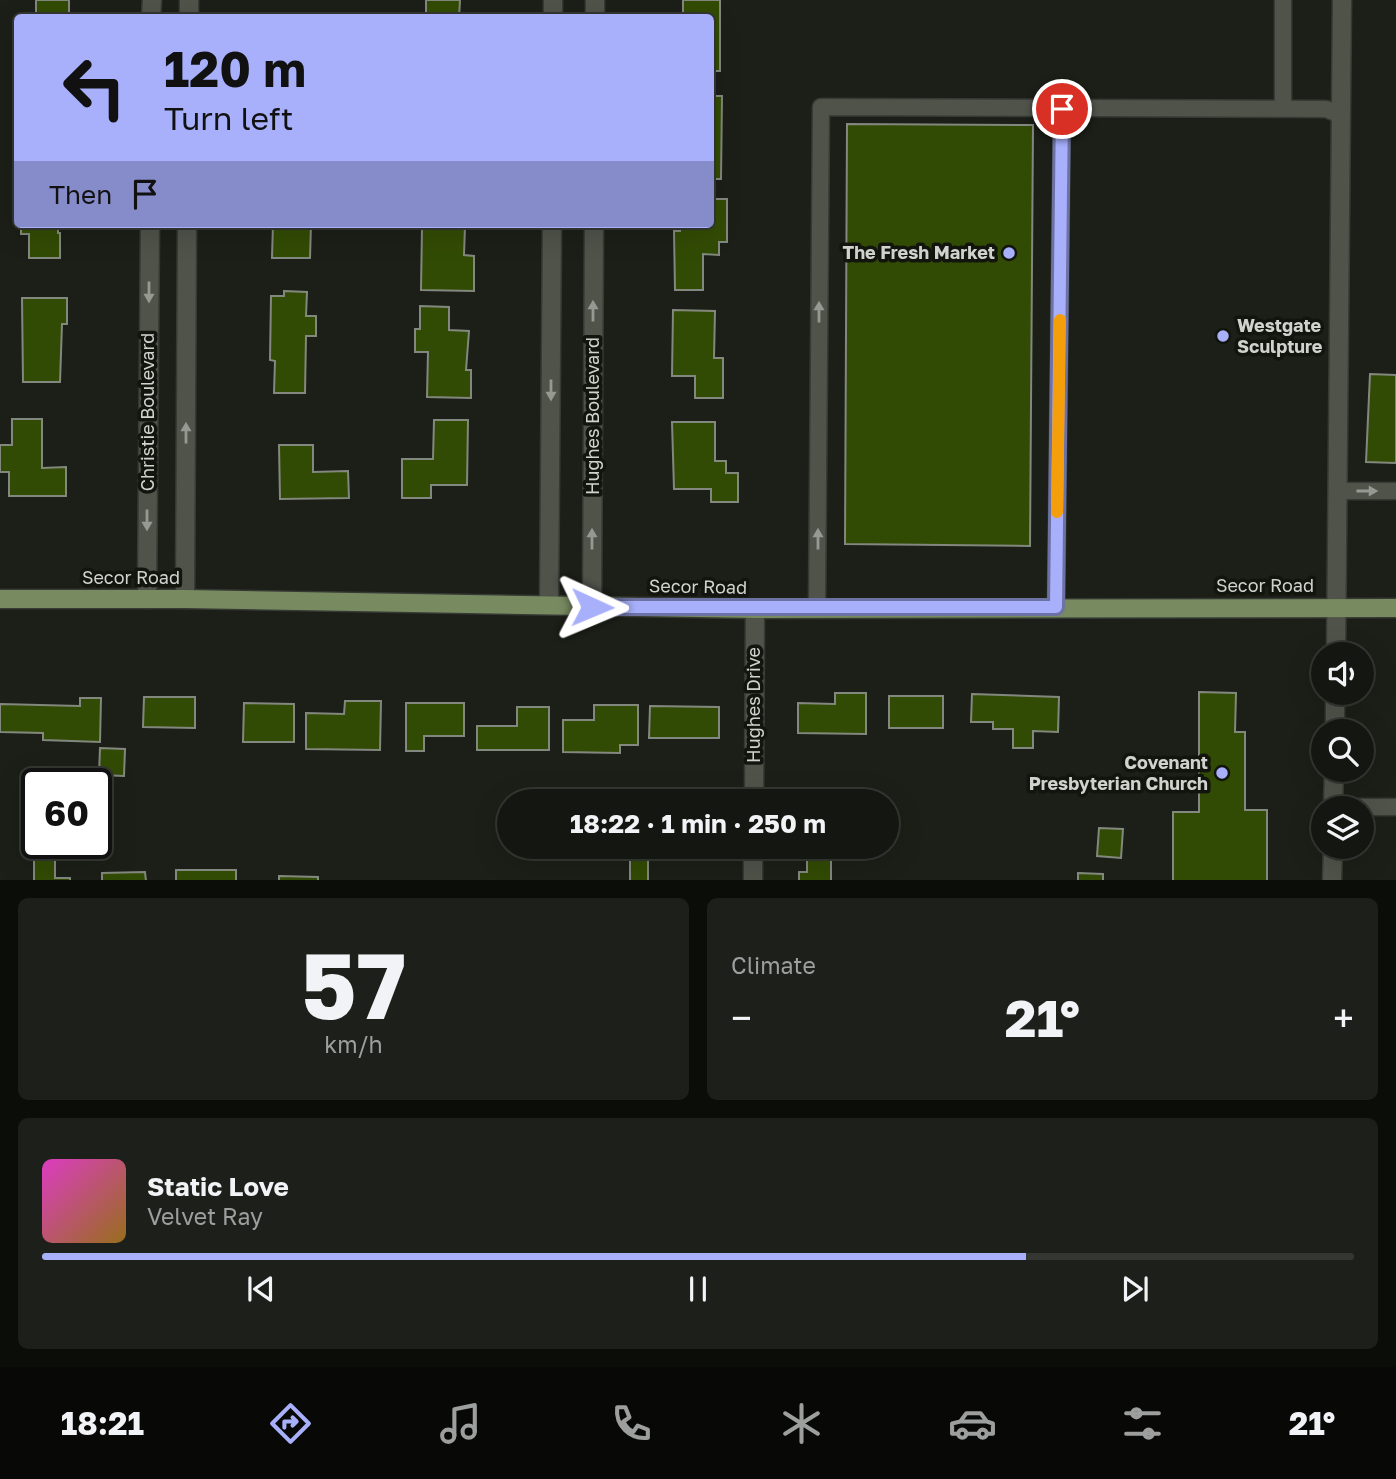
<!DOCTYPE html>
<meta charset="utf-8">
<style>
:root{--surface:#141711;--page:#1d201a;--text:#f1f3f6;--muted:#9d9f9f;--line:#333631;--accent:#a8b0fc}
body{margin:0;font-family:"Golos Text",sans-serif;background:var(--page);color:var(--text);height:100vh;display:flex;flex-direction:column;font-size:26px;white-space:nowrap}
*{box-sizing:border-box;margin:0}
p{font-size:23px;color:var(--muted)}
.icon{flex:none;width:38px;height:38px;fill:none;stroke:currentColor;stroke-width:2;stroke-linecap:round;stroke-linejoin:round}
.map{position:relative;height:880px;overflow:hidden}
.details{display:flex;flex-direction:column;gap:18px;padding:18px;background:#0b0d09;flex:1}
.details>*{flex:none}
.top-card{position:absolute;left:14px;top:14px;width:700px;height:214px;border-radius:7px;box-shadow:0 7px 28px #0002,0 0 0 2px var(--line);background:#a8b0fc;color:#111;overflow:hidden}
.controls{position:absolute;left:1311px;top:642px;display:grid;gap:14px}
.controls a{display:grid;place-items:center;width:63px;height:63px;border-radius:50%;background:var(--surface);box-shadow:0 7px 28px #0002,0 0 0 2px var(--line);font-size:35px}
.speed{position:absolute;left:21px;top:768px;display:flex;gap:14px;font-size:35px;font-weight:700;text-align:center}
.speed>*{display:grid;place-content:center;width:91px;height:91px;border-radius:50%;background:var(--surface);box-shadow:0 7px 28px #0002,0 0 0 2px var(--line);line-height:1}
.speed .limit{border:4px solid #111;border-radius:10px;background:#fff;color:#111}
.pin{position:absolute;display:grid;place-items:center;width:60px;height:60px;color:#fff;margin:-30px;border:4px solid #fff;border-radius:50%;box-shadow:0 2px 7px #0007}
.me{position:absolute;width:77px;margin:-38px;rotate:91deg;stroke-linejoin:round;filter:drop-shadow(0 0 5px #0008)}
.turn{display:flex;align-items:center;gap:24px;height:147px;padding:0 35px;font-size:32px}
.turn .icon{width:91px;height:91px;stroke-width:2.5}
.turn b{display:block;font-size:49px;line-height:60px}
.then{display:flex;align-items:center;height:66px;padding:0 35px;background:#0003;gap:14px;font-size:26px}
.big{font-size:52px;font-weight:700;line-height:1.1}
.details .tile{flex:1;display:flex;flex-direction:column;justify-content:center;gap:10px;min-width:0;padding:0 24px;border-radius:10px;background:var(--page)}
.details .dial{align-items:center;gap:0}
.dial b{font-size:91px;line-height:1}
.song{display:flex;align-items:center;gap:21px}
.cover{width:84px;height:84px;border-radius:10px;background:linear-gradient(135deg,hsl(310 70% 55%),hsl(40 70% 35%))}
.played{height:7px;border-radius:4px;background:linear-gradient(90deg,var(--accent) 75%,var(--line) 75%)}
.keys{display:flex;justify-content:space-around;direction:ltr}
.heat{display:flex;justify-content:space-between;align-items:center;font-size:38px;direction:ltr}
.details .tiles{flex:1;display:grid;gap:18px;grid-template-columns:1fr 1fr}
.tile:last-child{grid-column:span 2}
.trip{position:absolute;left:497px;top:789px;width:402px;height:70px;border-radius:35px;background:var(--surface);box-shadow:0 7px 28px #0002,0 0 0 2px var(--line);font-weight:700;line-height:70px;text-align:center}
.menu{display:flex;height:112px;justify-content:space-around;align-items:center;background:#080907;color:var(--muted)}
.menu .icon{width:49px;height:49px}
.menu .on{color:var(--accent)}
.menu b{font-size:32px;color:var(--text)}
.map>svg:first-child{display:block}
.building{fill:#324b04;stroke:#83887e;stroke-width:2}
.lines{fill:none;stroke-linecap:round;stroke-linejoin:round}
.lane-casing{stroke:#363934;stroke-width:19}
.street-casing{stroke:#363934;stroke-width:21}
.primary-casing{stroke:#363934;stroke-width:21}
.lane{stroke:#4f534a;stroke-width:16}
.street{stroke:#4f534a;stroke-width:18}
.primary{stroke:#778a60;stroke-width:18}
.oneway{fill:#969992}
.route-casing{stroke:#6d72a4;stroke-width:18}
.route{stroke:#a8b0fc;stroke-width:12}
.slow{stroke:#f59e0b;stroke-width:12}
.poi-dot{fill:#a8b0fc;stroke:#12150e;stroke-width:2.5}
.labels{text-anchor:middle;stroke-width:7;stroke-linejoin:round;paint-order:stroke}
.poi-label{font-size:18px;font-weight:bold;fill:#d0d2cd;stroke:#12150e;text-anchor:end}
.street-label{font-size:18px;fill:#d0d2cd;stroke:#12150e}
</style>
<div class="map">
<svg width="1396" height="881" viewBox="0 0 1396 881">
<rect width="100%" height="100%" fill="#1b1f17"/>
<!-- building -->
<path class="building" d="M36,0H69V15L36,14Z
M426,0H460L459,18H426Z
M683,0H720V71H710V18H683Z
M710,96H722L721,179H710Z
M847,124L1033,125L1030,546L845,544Z
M710,199H727V242H719V255L703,254V290H675L674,231H680V224H710Z
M21,224H58V233H60V258H29V234H21Z
M273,224H311L310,258H272Z
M427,224H467L465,226L464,255L474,256V291L421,290L422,228L427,229Z
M284,291L307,292L306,316H316V336H306L305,393H274L275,361L270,360L271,296H284Z
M22,298H67V324H62L60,382H23Z
M420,306L449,307V330L469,331L466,370H471V398L427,397L428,352H415V329H420Z
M673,310L715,311L714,358H723V398H695V376H672Z
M1370,374L1396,375V463L1366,462Z
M12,419H42V468L66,467V496H9V472H0V445H12Z
M434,420H468L467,485H431V498H402V459H433Z
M672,422H715V461H726V473H738V502H711V489H674Z
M279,445H313V472L348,471L349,498L280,499Z
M1199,692L1236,693L1235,732H1245V810H1267V881H1173V812H1199Z
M835,693H866V734L798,733V703L835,704Z
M972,694L1059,697L1058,732L1033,731V748H1013V729H993V722H971Z
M889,696H943V728H889Z
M144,697H195V728L143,727Z
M80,698H101L100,742L43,740V733L0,732V704L80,706Z
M345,701H381L380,750L306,749V713L344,714Z
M244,703L294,704V742H243Z
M406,703H464V736H424V751H406Z
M594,705H638V745H620V753L563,752V720H594Z
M650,706L719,707V738H649Z
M517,707H549V750H477V726H517Z
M100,748L125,749L124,776L99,775Z
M1099,828L1123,829L1121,858L1097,856Z
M637,847H669V848L637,849Z
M807,847H831V881H799V872H807Z
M34,855H55V878H70V881H34Z
M630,859H648V881H630Z
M176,870H236V881H176Z
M145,872L146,881H102V873Z
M1078,873L1103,874V881H1078Z
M279,876L318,877V881H279Z"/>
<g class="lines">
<!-- lane casing -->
<g class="lane-casing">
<path id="lane" d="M1283,109V0
M1338,491H1396
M817,607L821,107L1326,109L1341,115
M1056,607L1062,109
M1333,807H1396"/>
</g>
<!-- street casing -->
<g class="street-casing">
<path id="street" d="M151,18L152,0
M189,18V0
M553,18V0
M595,18V0
M147,599L150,224
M185,599L187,224
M549,603L552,224
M592,607L594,224
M1336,654L1342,0
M1335,732V693
M754,802L755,609
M1333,808L1334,770
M753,881V847
M1332,881L1333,847"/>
</g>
<!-- primary casing -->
<g class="primary-casing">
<path id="primary" d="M0,599H185L755,609L1396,608"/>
</g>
<!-- lane -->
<use href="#lane" class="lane"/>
<!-- street -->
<use href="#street" class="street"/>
<!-- primary -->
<use href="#primary" class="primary"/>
</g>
<!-- one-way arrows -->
<defs><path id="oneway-solid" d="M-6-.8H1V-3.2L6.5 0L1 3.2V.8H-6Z" transform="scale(1.75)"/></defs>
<g class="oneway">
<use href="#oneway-solid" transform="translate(149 292) rotate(90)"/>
<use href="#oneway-solid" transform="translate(593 311) rotate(-90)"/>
<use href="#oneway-solid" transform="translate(819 312) rotate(-90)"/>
<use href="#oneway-solid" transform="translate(551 390) rotate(90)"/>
<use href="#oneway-solid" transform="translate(186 433) rotate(-90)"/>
<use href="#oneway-solid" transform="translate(1367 491)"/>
<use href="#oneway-solid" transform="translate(147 520) rotate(90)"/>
<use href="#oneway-solid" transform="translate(592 539) rotate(-90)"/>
<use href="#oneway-solid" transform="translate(818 539) rotate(-90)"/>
</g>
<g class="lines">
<!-- route casing -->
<g class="route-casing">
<path id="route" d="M592,607H1056L1062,109"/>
</g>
<!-- route -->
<use href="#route" class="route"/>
<!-- slow -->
<path class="slow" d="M1057,512L1060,320"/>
</g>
<!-- markers -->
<g class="poi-dot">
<circle cx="1009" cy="253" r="7"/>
<circle cx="1223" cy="336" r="7"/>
<circle cx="1222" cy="773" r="7"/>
</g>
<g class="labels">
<!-- poi labels -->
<g class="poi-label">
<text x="995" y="259">The Fresh Market</text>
<text x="1237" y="332" text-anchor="start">Westgate<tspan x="1237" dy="21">Sculpture</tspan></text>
<text x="1208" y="769">Covenant<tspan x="1208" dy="21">Presbyterian Church</tspan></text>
</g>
<!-- street labels -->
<g class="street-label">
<text transform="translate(148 412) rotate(-90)" y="6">Christie Boulevard</text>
<text transform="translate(593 416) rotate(-90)" y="6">Hughes Boulevard</text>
<text x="131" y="584">Secor Road</text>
<text x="1265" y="592">Secor Road</text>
<text transform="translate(698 587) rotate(1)" y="6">Secor Road</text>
<text transform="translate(754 705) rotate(-90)" y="6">Hughes Drive</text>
</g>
</g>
</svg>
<div class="controls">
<a><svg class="icon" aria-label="sound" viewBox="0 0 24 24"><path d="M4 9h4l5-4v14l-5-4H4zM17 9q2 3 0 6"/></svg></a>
<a><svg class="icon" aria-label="search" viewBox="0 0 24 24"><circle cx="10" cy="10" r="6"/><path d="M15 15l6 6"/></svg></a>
<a><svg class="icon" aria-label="layers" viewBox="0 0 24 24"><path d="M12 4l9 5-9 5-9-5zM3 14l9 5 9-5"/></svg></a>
</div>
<div class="speed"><div class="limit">60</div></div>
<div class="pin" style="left:1062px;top:109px;background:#d93025"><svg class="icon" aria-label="arrive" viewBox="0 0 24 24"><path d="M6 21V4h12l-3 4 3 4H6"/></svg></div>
<svg class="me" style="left:592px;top:607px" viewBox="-20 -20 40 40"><path d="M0-17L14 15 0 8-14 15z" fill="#a8b0fc" stroke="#fff" stroke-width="4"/></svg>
<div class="trip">18:22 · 1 min · 250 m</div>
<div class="top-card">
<div class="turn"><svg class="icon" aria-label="left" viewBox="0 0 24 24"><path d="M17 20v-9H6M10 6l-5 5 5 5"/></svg><div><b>120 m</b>Turn left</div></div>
<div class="then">Then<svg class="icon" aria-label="arrive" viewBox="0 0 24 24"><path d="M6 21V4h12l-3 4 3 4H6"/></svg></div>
</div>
</div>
<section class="details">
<div class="tiles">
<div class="tile dial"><b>57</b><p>km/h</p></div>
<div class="tile"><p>Climate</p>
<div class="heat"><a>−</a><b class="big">21°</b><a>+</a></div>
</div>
<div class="tile">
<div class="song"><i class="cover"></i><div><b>Static Love</b><p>Velvet Ray</p></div></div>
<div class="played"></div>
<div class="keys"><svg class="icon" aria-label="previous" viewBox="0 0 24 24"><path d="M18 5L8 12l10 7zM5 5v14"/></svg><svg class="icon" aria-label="pause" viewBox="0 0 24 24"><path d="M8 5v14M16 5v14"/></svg><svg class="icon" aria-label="next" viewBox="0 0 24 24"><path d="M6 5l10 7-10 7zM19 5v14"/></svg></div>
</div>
</div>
</section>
<nav class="menu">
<b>18:21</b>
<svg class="icon on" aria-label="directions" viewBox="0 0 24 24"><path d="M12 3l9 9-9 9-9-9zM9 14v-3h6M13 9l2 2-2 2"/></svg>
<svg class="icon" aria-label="music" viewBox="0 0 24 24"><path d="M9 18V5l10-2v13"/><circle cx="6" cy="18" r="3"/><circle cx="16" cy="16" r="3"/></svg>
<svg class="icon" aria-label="phone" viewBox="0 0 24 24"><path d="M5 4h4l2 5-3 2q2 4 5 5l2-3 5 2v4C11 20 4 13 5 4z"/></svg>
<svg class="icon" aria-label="climate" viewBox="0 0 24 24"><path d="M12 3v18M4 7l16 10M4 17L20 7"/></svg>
<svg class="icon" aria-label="car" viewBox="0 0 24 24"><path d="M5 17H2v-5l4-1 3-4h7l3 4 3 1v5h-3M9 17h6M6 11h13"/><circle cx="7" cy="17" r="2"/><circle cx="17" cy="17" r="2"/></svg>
<svg class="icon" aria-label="filters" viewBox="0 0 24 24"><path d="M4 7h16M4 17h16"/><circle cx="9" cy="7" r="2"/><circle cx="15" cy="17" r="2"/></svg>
<b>21°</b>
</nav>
